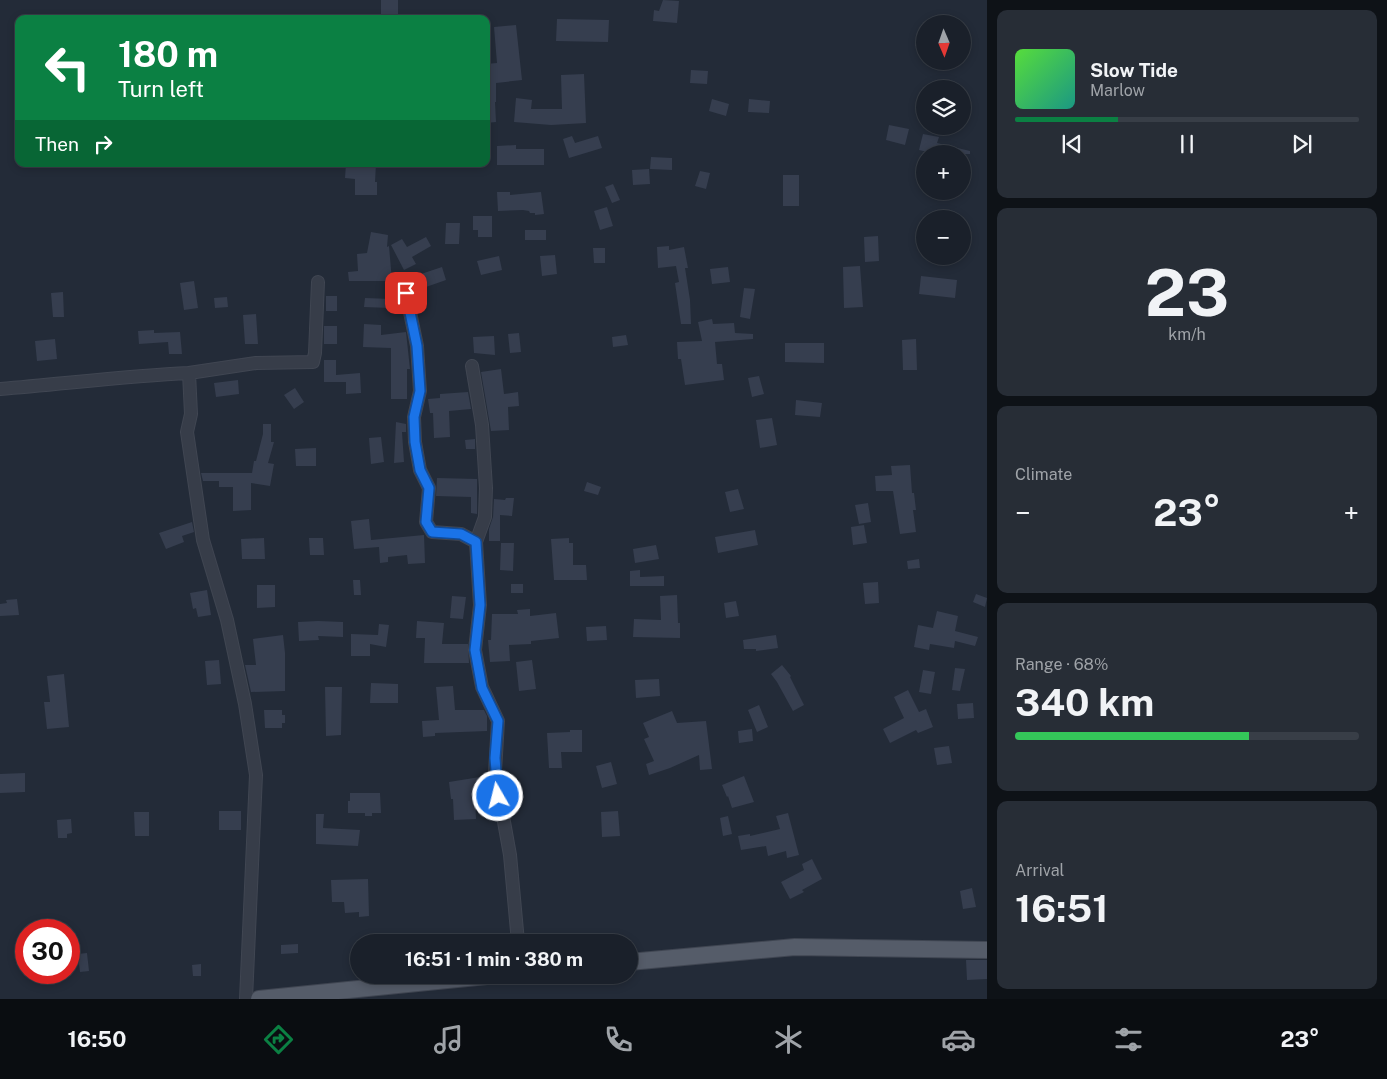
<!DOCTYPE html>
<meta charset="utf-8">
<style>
:root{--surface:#1a202a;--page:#272d36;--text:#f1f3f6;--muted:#9fa3a8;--line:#383e47;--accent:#0b8043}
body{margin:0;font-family:"Public Sans",sans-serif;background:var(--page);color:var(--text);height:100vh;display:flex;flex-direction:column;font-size:19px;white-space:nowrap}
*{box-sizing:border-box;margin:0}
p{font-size:16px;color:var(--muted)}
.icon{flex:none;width:28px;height:28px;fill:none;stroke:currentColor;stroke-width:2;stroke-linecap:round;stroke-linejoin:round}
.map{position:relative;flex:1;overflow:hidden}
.details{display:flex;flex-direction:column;gap:10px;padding:10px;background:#0e1217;width:400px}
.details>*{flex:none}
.hud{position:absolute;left:15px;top:15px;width:475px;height:152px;border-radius:10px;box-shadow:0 2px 8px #0003,0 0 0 1px var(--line);background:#0b8043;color:#fff;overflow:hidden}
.needle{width:32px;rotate:178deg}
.fabs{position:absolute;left:916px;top:15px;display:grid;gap:10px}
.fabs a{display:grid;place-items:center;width:55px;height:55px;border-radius:50%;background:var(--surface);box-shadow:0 2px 8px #0003,0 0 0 1px var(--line);font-size:25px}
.speed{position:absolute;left:15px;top:919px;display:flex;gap:10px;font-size:25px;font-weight:700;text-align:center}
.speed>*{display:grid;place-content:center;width:65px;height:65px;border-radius:50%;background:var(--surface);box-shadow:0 2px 8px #0003,0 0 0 1px var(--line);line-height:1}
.speed .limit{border:8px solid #d22;background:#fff;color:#111}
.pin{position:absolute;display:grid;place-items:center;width:42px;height:42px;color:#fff;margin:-21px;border-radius:10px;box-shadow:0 2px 8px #0006}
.me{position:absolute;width:55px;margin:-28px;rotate:352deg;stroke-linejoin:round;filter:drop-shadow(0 0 4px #0008)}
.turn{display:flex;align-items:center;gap:18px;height:105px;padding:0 20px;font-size:22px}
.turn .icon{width:65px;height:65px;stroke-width:2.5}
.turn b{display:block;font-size:35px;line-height:42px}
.then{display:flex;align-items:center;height:48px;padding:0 20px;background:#0003;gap:10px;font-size:19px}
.big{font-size:38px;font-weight:700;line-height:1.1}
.details .card{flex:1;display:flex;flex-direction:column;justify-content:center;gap:8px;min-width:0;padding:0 18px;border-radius:10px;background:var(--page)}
.details .dial{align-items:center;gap:0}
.dial b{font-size:65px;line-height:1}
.song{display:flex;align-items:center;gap:15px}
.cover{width:60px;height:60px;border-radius:8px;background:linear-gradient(135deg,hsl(110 70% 55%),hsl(170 70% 35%))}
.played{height:5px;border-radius:2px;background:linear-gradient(90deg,var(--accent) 30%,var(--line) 30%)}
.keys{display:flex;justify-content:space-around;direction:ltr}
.heat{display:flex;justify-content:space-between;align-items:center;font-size:28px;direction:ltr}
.charge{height:8px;border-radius:4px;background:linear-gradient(90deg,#34c759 68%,var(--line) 0)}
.trip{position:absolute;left:350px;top:934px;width:288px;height:50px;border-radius:25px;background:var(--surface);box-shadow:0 2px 8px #0003,0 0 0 1px var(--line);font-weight:700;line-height:50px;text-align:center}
.dock{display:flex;height:80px;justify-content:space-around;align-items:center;background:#0a0d11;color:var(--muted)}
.dock .icon{width:35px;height:35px}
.dock .on{color:var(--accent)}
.dock b{font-size:22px;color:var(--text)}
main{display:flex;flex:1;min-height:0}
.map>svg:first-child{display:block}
.building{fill:#363e4f}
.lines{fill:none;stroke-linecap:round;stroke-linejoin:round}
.minor-casing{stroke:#404652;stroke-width:14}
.major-casing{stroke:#404652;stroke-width:18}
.minor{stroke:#373d49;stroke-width:12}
.major{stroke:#555c69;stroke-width:16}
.route-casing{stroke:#114b97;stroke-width:12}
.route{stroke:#1a73e8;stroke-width:9}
</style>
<main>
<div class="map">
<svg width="987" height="999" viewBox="0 0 987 999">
<rect width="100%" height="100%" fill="#232b38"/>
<!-- building -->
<path class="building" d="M381,0H398V19H381Z
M663,0L679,1L677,23L653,21L654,10L659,11Z
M557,19L609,20L608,42L556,41Z
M516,25L522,80L496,83V102H495L496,122L486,123V64L497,63L494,27Z
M917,32L925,33V48L915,46Z
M691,70L708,71L707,84L690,83Z
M584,74L586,123L551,125L514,122L516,98L532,100L531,109H562L561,75Z
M712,99L729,104L726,116L709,111Z
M749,99L770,101L769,113L748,112Z
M889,125L909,129L905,145L886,140Z
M923,134L939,137L937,143L970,151V154H936L919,150Z
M572,136L575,143L598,136L602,148L569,158L563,139Z
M516,145V149H544V165H497V146Z
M651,157L672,158V170L650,169Z
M346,164H376L375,182H377V195H355V179L345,178Z
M649,169L650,184L633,185L632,170Z
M700,171L710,173L706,189L695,186Z
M783,175H799V206H783Z
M613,184L620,200L612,203L605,187Z
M497,192H510V195L541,192L544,214L535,215V213H530L529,211L523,210L498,211Z
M607,207L613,226L600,230L594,211Z
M473,216H492V237H478V230H473Z
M446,223H460L459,244H445Z
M525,230H546V240H525Z
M371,232L388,235L387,247L389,246L392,281H349L348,272L358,271L357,254L367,253Z
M878,236L879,261L865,262L864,237Z
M426,237L431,246L412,257L416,264L404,270L391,245L402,239L407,247Z
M669,246V250L684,247L688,268H685L690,300L691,324H681L675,283L679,282L676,266L658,268L657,247Z
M593,248H605V263H594Z
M555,255L557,274L542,276L540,256Z
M499,256L502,270L481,275L477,261Z
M860,266L863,307L844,308L843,267Z
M442,267L446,280L426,287L421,274Z
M728,267L730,282L712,284L710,269Z
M921,276L957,280L955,298L919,294Z
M194,281L198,308L184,310L180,283Z
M744,288L755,289L750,319L740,317Z
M63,292L64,317H53L51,293Z
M326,296H337V311H326Z
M227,297L228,307L215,308L214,298Z
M365,298L391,299V308L364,307Z
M256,314L258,344H245L243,315Z
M712,319L713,324L734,323L735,333L753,334V339L715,342L717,364H722L724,380L685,385L681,359H678L677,342L702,341L698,322Z
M364,324L381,325V335L406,332L410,369H407V399H391V348L363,347Z
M324,326H337V344H324Z
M154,330V333L180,332L182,354H169L168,342L139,344L138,331Z
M519,333L521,352L510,353L508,334Z
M626,335L628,345L613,347L612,337Z
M494,336L495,355L474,353L473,337Z
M55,339L57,359L37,361L35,341Z
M916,339L917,370H903L902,340Z
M785,343H824V363L785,362Z
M324,360H336V375L360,373L361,393L346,394V382H324Z
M501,369L504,394L518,392L519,406L508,407L509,430L491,431L481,372Z
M759,376L764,394L752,397L748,378Z
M238,380L239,394L216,397L214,383Z
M295,388L304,402L294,409L284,395Z
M468,392L471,409L449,411L450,437L434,438L433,413H430L428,399L440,398V394Z
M796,400L822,403L820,417L795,415Z
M772,418L777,445L760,448L756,420Z
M396,422L406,424V432H402L404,462L394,463Z
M263,424H271V442H274L268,463L274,464L270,486L251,483V510L233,511V487H219V481H203L201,473H252L254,461H256L263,434Z
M381,437L384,462L371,464L369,438Z
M475,439V449H466L465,440Z
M316,448V466H296L295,449Z
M910,465L912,493H914L916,510H913L916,532L900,534L893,491H876L875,476L892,475L891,466Z
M437,478L477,479V514L471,513V497L436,496Z
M587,482L601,487L598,495L584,491Z
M738,489L744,509L730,512L725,492Z
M506,498H514L512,516L500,515V541H489V529L493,517L494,499L505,500Z
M868,503L871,522L859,524L855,505Z
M369,519L371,540L424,535L425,563L408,564L407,555L388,557V562L380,563L379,547L354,549L351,521Z
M192,522L194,532L182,536L184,542L166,549L159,533Z
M864,525L867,543L853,545L851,527Z
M755,530L758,545L718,553L715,537Z
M264,538L265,559H242L241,539Z
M309,538H323L324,555H310Z
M569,538V543H573V565H586L587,580H554L551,539Z
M501,543H514L513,571L500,570Z
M656,545L659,559L635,563L633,549Z
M919,559L920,568L908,569L907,561Z
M640,570V577L664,576V586H630V571Z
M353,580H360L361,595H354Z
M878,582L879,603L865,604L863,583Z
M511,584H523V593H511Z
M257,585H275V607L257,608Z
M207,590L211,615L198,617L196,608L193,609L190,593Z
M976,594L987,598L985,607L973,602Z
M677,595L678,623H680V638L633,637L634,619L661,620L660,596Z
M452,596L466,597L463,619L450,618Z
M17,599L19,615L0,616V604L7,603L6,600Z
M736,601L739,616L726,618L724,603Z
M530,609V616L556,613L559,638L531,641V644L509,645L510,661L490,662L488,640H491L492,614H518L517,610Z
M937,611L958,616L955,631L978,637L975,646L955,641L954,648L930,644L929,650L914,647L918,625L933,628Z
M318,621L343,622V637L318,636L319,640L299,641L298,622Z
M417,621L444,623L442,644H468L469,663H424L425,638H416Z
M379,624L389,625L386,647L370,644V656H351V634L378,635Z
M606,626L607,640L587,641L586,627Z
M283,635L285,653V691L251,692L245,665H256L253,639Z
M776,635L778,648L756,651V649H744L743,640Z
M219,660L221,684L207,685L205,661Z
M532,660L536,689L519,691L516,662Z
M782,665L791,676L790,677L804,705L793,711L777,682L771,674Z
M955,668L965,669L960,691L952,690Z
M923,670L935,672L931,694L919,692Z
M64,674L69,727L47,729L44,702H50L47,676Z
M659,679L660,696L636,698L635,680Z
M371,683L398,684V703H370Z
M453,686L455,710H484L487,716V731L435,733V736L423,737L422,721L439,720L436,687Z
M325,687H342L341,735L326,736Z
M908,690L919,712L926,709L933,727L918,733L916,730L890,743L883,729L904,718L894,697Z
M973,703L974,718L958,719L957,704Z
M759,705L768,727L757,732L748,710Z
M264,710H282V715H285V723H282V728H265Z
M672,711L677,723L706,721L712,769L700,770L699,755L670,768L649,775L646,764L654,761L644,739L649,737L643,723Z
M752,729L753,741L739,743L738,731Z
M570,730H582V752H561L562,768H549L547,733L570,732Z
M949,746L952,763L937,765L934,748Z
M611,762L617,784L602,788L596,766Z
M25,773V792L0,793V774Z
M744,776L754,802L732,808L728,796L727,797L722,785Z
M480,777L482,795L475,796L476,819L454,820L453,799H451L449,782Z
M350,793H380L381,813H372V816H365V813H348V801H350Z
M219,811H241V830H219Z
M618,811L620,836L602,837L601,812Z
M134,812H149V836H135Z
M788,813L799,855L787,858L786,851L768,856L766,846L741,850L738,836L750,834V836L780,829L776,816Z
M316,814H324L323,828L360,830L358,846L316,844Z
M728,816L732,834L723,836L720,818Z
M71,819L72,833L67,834V838H58L57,820Z
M812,859L822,879L802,890L804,892L790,899L781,882L804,870L802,864Z
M368,879L369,916L359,917V912L345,913L344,902H332L331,880Z
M972,888L976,907L963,909L960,891Z
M298,944V953L281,954V945Z
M87,953L89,971L80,972L78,954Z
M966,960H987V979L967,980Z
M201,964V976H193L192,965Z"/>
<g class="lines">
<!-- minor casing -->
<g class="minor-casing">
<path id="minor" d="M406,293L417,346L420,391L414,417L415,442L420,470L429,488L426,522L432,532L461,534L476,542
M472,366L482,425L486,488L485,517L476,542L480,605L475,650L482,687L498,721L495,772L510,855L518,942
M0,389C63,384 126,376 189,373
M246,999L256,775L245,704L227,620L203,540L187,432L191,414L189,373L256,363L313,362L315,353L318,282"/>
</g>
<!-- major casing -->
<g class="major-casing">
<path id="major" d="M629,962L795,947L987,950
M259,999L497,975"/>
</g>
<!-- minor -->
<use href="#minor" class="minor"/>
<!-- major -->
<use href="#major" class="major"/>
</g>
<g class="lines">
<!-- route casing -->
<g class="route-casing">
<path id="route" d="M406,293L417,346L420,391L414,417L415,442L420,470L429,488L426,522L432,532L461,534L476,542L480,605L475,650L482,688L498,721L495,758L498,796"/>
</g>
<!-- route -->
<use href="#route" class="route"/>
</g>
</svg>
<div class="fabs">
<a><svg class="needle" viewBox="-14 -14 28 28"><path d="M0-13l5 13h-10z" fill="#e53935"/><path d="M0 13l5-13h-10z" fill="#9fa3a8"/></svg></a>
<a><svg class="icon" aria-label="layers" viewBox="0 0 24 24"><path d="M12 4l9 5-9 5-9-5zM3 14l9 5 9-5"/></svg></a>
<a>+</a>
<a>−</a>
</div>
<div class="speed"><div class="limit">30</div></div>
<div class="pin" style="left:406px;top:293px;background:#d93025"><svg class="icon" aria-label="arrive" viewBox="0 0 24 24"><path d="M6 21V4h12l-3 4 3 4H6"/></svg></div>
<svg class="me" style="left:498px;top:796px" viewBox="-20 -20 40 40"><circle r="17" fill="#1a73e8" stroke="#fff" stroke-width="3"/><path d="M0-11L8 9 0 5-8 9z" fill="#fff"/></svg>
<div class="trip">16:51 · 1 min · 380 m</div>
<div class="hud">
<div class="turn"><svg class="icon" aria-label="left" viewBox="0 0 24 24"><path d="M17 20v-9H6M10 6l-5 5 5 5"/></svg><div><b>180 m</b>Turn left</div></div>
<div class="then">Then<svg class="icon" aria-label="right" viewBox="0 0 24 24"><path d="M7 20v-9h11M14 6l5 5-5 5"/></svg></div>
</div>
</div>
<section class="details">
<div class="card">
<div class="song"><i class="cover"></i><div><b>Slow Tide</b><p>Marlow</p></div></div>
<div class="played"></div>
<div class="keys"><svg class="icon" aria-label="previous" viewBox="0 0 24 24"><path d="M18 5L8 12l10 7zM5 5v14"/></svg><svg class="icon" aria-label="pause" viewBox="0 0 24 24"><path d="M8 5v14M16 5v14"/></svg><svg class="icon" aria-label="next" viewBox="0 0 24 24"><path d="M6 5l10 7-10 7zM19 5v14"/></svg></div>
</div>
<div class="card dial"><b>23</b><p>km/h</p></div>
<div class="card"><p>Climate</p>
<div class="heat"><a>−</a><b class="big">23°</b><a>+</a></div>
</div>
<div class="card"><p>Range · 68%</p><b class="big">340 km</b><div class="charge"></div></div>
<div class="card"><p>Arrival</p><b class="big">16:51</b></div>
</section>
</main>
<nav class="dock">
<b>16:50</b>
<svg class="icon on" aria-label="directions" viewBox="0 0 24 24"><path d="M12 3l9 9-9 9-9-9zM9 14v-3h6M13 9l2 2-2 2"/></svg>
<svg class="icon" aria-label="music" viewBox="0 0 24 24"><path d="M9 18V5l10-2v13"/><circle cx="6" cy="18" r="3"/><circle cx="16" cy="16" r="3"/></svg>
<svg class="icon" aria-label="phone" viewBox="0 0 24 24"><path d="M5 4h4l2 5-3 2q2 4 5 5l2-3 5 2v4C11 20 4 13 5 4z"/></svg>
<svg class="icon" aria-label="climate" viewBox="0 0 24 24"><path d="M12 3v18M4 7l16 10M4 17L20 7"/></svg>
<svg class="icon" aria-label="car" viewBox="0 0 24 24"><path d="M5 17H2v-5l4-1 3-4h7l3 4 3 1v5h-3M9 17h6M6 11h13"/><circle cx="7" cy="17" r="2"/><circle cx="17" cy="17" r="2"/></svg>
<svg class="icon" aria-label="filters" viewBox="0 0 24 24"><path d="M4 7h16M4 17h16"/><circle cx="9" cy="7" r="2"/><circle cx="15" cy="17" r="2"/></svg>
<b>23°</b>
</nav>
